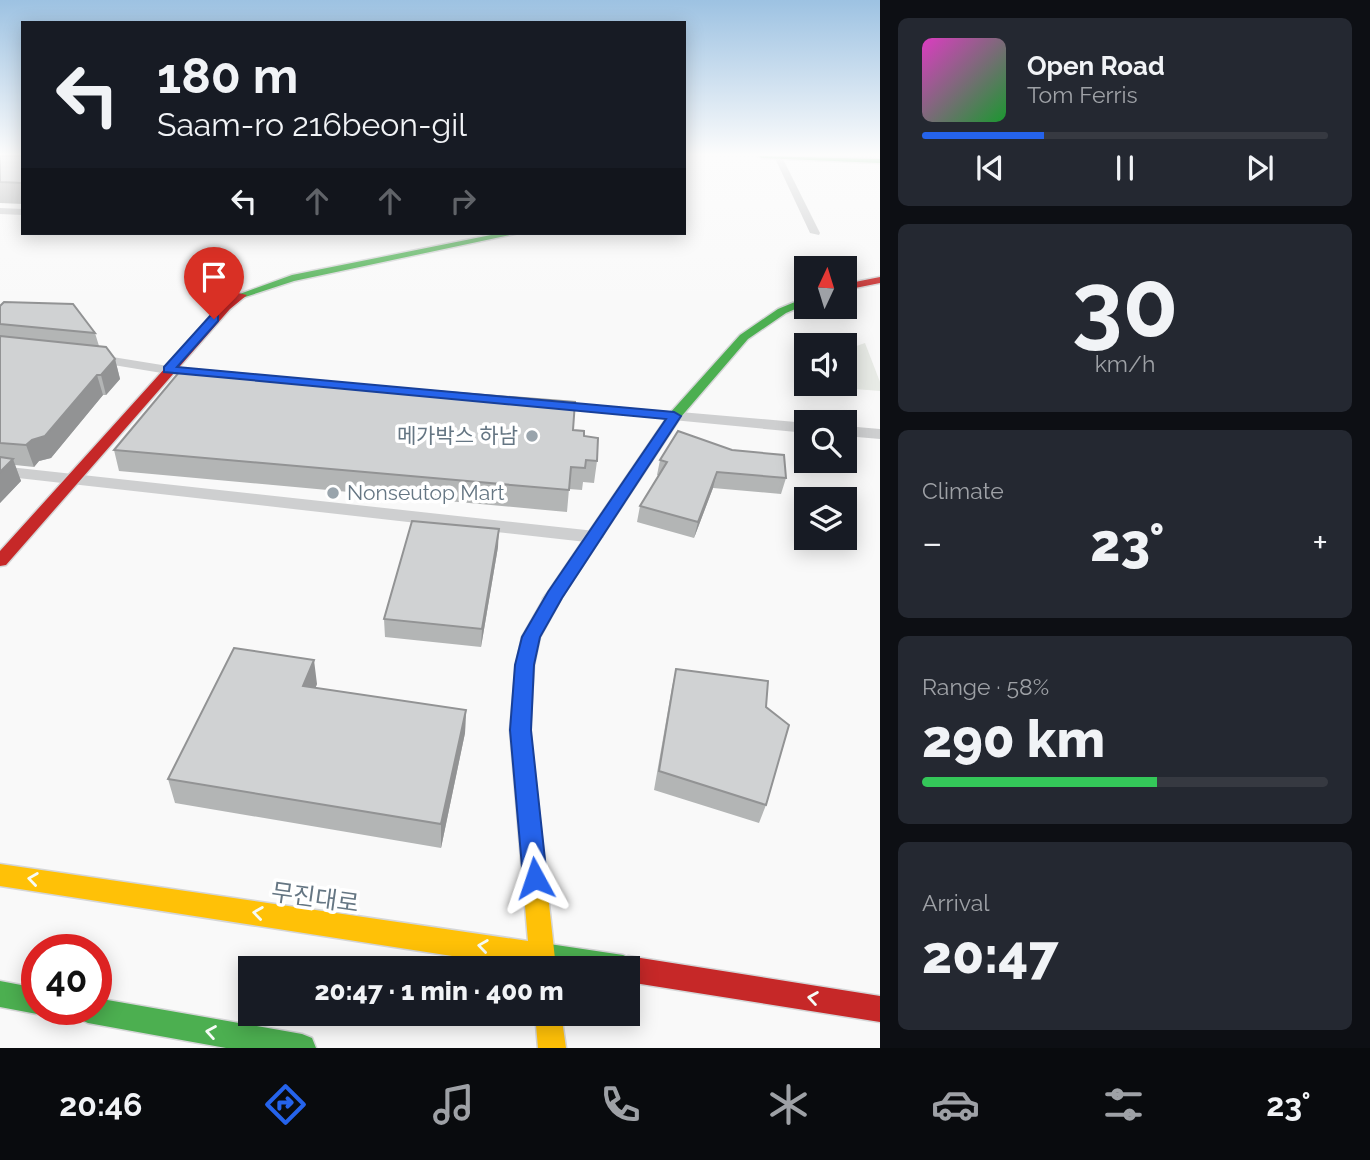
<!DOCTYPE html>
<meta charset="utf-8">
<style>
:root{--surface:#171b24;--page:#242831;--text:#f1f3f6;--muted:#9ea1a6;--line:#363941;--accent:#2563eb}
body{margin:0;font-family:Raleway,"Noto Sans KR",sans-serif;background:var(--page);color:var(--text);height:100vh;display:flex;flex-direction:column;font-size:26px;white-space:nowrap}
*{box-sizing:border-box;margin:0}
p{font-size:23px;color:var(--muted)}
.icon{flex:none;width:38px;height:38px;fill:none;stroke:currentColor;stroke-width:2;stroke-linecap:round;stroke-linejoin:round}
.map{position:relative;flex:1;overflow:hidden}
.panel{display:flex;flex-direction:column;gap:18px;padding:18px;background:#0d0f14;width:490px}
.panel>*{flex:none}
.hud{position:absolute;left:21px;top:21px;width:665px;height:214px;border-radius:0px;box-shadow:0 4px 18px #0003;background:#171b24;color:var(--text);overflow:hidden}
.needle{width:46px;rotate:4deg}
.buttons{position:absolute;left:794px;top:256px;display:grid;gap:14px}
.buttons a{display:grid;place-items:center;width:63px;height:63px;border-radius:0px;background:var(--surface);box-shadow:0 4px 18px #0003;font-size:35px}
.speed{position:absolute;left:21px;top:934px;display:flex;gap:14px;font-size:35px;font-weight:700;text-align:center}
.speed>*{display:grid;place-content:center;width:91px;height:91px;border-radius:50%;background:var(--surface);box-shadow:0 4px 18px #0003;line-height:1}
.speed .limit{border:10px solid #d22;background:#fff;color:#111}
.pin{position:absolute;display:grid;place-items:center;width:60px;height:60px;color:#fff;margin:-72px -30px;border-radius:50% 50% 50% 0;rotate:-45deg;box-shadow:0 0 7px #0007}
.pin .icon{rotate:45deg}
.me{position:absolute;width:77px;margin:-38px;rotate:355deg;stroke-linejoin:round;filter:drop-shadow(0 0 5px #0008)}
.turn{display:flex;align-items:center;gap:24px;height:147px;padding:0 21px;font-size:32px}
.turn .icon{width:91px;height:91px;stroke-width:2.5}
.turn b{display:block;font-size:49px;line-height:60px}
.lanes{display:flex;align-items:center;height:66px;padding:0 21px;background:#0003;justify-content:center;gap:35px;direction:ltr}
.lanes .off{opacity:.35}
.big{font-size:52px;font-weight:800;line-height:1.1}
.panel .widget{flex:1;display:flex;flex-direction:column;justify-content:center;gap:10px;min-width:0;padding:0 24px;border-radius:10px;background:var(--page)}
.panel .dial{align-items:center;gap:0}
.dial b{font-size:91px;line-height:1}
.song{display:flex;align-items:center;gap:21px}
.cover{width:84px;height:84px;border-radius:10px;background:linear-gradient(135deg,hsl(310 70% 55%),hsl(130 70% 35%))}
.played{height:7px;border-radius:4px;background:linear-gradient(90deg,var(--accent) 30%,var(--line) 30%)}
.keys{display:flex;justify-content:space-around;direction:ltr}
.heat{display:flex;justify-content:space-between;align-items:center;font-size:38px;direction:ltr}
.charge{height:10px;border-radius:5px;background:linear-gradient(90deg,#34c759 58%,var(--line) 0)}
.trip{position:absolute;left:238px;top:956px;width:402px;height:70px;border-radius:0px;background:var(--surface);box-shadow:0 4px 18px #0003;font-weight:800;line-height:70px;text-align:center}
.tab-bar{display:flex;height:112px;justify-content:space-around;align-items:center;background:#090b0e;color:var(--muted)}
.tab-bar .icon{width:49px;height:49px}
.tab-bar .active{color:var(--accent)}
.tab-bar b{font-size:32px;color:var(--text)}
main{display:flex;flex:1;min-height:0}
.map>svg:first-child{display:block}
.green{fill:#e8ebe6}
.lines{fill:none;stroke-linecap:round;stroke-linejoin:round}
.fast-casing{stroke:#d5d6d7;stroke-width:3}
.slow-casing{stroke:#d5d6d7;stroke-width:3}
.jam-casing{stroke:#d5d6d7;stroke-width:3}
.street{fill:#cecfd0;fill-rule:evenodd}
.fast{fill:#4caf50;fill-rule:evenodd}
.slow{fill:#ffc107;fill-rule:evenodd}
.jam{fill:#c62828;fill-rule:evenodd}
.wall{fill:#b3b5b5}
.shaded-wall{fill:#929394}
.building{fill:#d0d2d3;stroke:#929394;stroke-width:2}
.oneway{stroke:#f6fbf6}
.route{fill:#2563eb;stroke:#184099;stroke-width:2}
.poi-dot{fill:#99a4ac;stroke:#fff;stroke-width:2.5}
.labels{text-anchor:middle;stroke-width:7;stroke-linejoin:round;paint-order:stroke}
.poi-label{font-size:21px;fill:#657683;stroke:#fff;text-anchor:end}
.near-street-label{font-size:24px;fill:#657683;stroke:#fff}
</style>
<main>
<div class="map">
<svg width="880" height="1048" viewBox="0 0 880 1048">
<rect width="100%" height="100%" fill="#f9f9f9"/>
<!-- green -->
<path class="green" d="M865,343L880,382V391L817,386L816,383H845V350Z"/>
<g class="lines">
<!-- fast casing -->
<g class="fast-casing">
<path id="fast" d="M758,156L880,159V163L762,158Z
M501,233H519L294,281L242,298L237,295L292,275Z
M807,297V304L786,313L748,339L680,418L558,603H546L543,599L546,595L670,413L740,335L778,309Z
M536,942L623,955L632,959L636,968L632,977L628,979V968H536L527,964L523,955L527,946Z
M0,981L37,988V1010H46L37,1014L0,1007Z
M96,998L302,1034L312,1038L316,1048H226L88,1023L79,1019L75,1010H96Z"/>
</g>
<!-- slow casing -->
<g class="slow-casing">
<path id="slow" d="M552,593L558,595L561,599L540,637L534,665L530,730L556,968H530L0,886V864L528,941L510,730L516,665L522,637L546,595Z
M535,1013H561L566,1048H538Z"/>
</g>
<!-- jam casing -->
<g class="jam-casing">
<path id="jam" d="M880,277V283L845,290V284Z
M238,293L247,295L230,309L6,565L0,566V551L222,305Z
M628,956L880,996V1022L628,982V968H616L619,960Z"/>
</g>
<!-- street -->
<path class="street" d="M774,156L782,157L820,233L819,235L810,233Z
M0,208L23,209V215L0,214Z
M94,354L168,366L250,373L257,377L250,381L168,374L89,361L87,358Z
M553,401L807,423V433L548,408L546,405Z
M845,426L880,429V439L845,436Z
M0,466L595,531L604,537L595,543L0,476Z"/>
<!-- fast -->
<use href="#fast" class="fast"/>
<!-- slow -->
<use href="#slow" class="slow"/>
<!-- jam -->
<use href="#jam" class="jam"/>
</g>
<!-- wall -->
<path class="wall" d="M0,156H23V204L0,203Z
M0,306L95,333L99,346L115,359L120,379L106,395H103L51,458L39,461L34,467L15,465L21,481L0,503Z
M584,436L597,461L594,483L583,482L582,490L569,489L567,512L119,471L114,450Z
M660,460L786,478L781,494L713,488L694,538L637,522L640,506L659,476L657,475Z
M498,547L481,647L385,637L384,619Z
M676,669L766,707V805L759,823L654,790L672,687Z
M317,684L315,688L466,710L465,733L441,848L175,803L168,779Z"/>
<!-- shaded-wall -->
<path class="shaded-wall" d="M115,359L120,379L106,395L101,375Z
M97,375L103,395L51,458L39,461L34,467L26,445Z
M13,459L21,481L0,503V472Z
M717,472L713,488L694,538L698,522Z
M499,529L498,547L481,647L482,629Z
M314,660L317,684L307,710L303,686Z
M466,710L465,733L441,848V824Z"/>
<!-- building -->
<path class="building" d="M0,156H23V183L0,182Z
M4,302L73,304L95,333L0,324V306Z
M0,336L106,347L115,359L101,375H97L45,436L32,440L26,445L0,443Z
M180,371L575,402L573,430L584,431V436L598,438L597,461L586,460L585,468L571,467L569,490L114,450Z
M678,431L732,450L784,455L786,478L717,472L698,522L640,506L667,462L660,460Z
M0,457L13,459L0,472Z
M412,521L499,529L482,629L384,619Z
M234,648L314,660L303,686L466,710L441,824L168,779Z
M676,669L768,681L766,707L789,725L766,805L659,771Z"/>
<!-- one-way arrows -->
<defs><path id="oneway-chevron" d="M-2-3.5L2.5 0L-2 3.5" fill="none" stroke-width="1.6" stroke-linecap="round" stroke-linejoin="round" transform="scale(1.75)"/></defs>
<g class="oneway">
<use href="#oneway-chevron" transform="translate(33 879) rotate(-172)"/>
<use href="#oneway-chevron" transform="translate(258 913) rotate(-172)"/>
<use href="#oneway-chevron" transform="translate(483 946) rotate(-172)"/>
<use href="#oneway-chevron" transform="translate(813 998) rotate(-171)"/>
<use href="#oneway-chevron" transform="translate(211 1032) rotate(-170)"/>
</g>
<!-- sky -->
<linearGradient id="sky" x2="0" y2="1"><stop stop-color="#9dc2e2"/><stop offset="0.51" stop-color="#fcfcfc"/><stop offset="1" stop-color="#fcfcfc" stop-opacity="0"/></linearGradient>
<rect width="880" height="303" fill="url(#sky)"/>
<!-- route -->
<path class="route" d="M214,315L218,316V321L177,367L674,412L681,416L562,598L540,637L534,665L531,730L547,878L543,886L535,889L526,886L523,878L510,730L515,665L522,637L548,592L666,419L164,372V367L210,316Z"/>
<!-- markers -->
<g class="poi-dot">
<circle cx="532" cy="436" r="7"/>
<circle cx="333" cy="493" r="7"/>
</g>
<g class="labels">
<!-- poi labels -->
<g class="poi-label">
<text x="518" y="443">메가박스 하남</text>
<text x="347" y="500" text-anchor="start">Nonseutop Mart</text>
</g>
<!-- near-street labels -->
<g class="near-street-label">
<text transform="translate(315 898) rotate(8)" y="8">무진대로</text>
</g>
</g>
</svg>
<div class="buttons">
<a><svg class="needle" viewBox="-14 -14 28 28"><path d="M0-13l5 13h-10z" fill="#e53935"/><path d="M0 13l5-13h-10z" fill="#9ea1a6"/></svg></a>
<a><svg class="icon" aria-label="sound" viewBox="0 0 24 24"><path d="M4 9h4l5-4v14l-5-4H4zM17 9q2 3 0 6"/></svg></a>
<a><svg class="icon" aria-label="search" viewBox="0 0 24 24"><circle cx="10" cy="10" r="6"/><path d="M15 15l6 6"/></svg></a>
<a><svg class="icon" aria-label="layers" viewBox="0 0 24 24"><path d="M12 4l9 5-9 5-9-5zM3 14l9 5 9-5"/></svg></a>
</div>
<div class="speed"><div class="limit">40</div></div>
<div class="pin" style="left:214px;top:319px;background:#d93025"><svg class="icon" aria-label="arrive" viewBox="0 0 24 24"><path d="M6 21V4h12l-3 4 3 4H6"/></svg></div>
<svg class="me" style="left:535px;top:878px" viewBox="-20 -20 40 40"><path d="M0-17L14 15 0 8-14 15z" fill="#2563eb" stroke="#fff" stroke-width="4"/></svg>
<div class="trip">20:47 · 1 min · 400 m</div>
<div class="hud">
<div class="turn"><svg class="icon" aria-label="left" viewBox="0 0 24 24"><path d="M17 20v-9H6M10 6l-5 5 5 5"/></svg><div><b>180 m</b>Saam-ro 216beon-gil</div></div>
<div class="lanes"><svg class="icon" aria-label="left" viewBox="0 0 24 24"><path d="M17 20v-9H6M10 6l-5 5 5 5"/></svg><svg class="icon off" aria-label="ahead" viewBox="0 0 24 24"><path d="M12 20V5M6 11l6-6 6 6"/></svg><svg class="icon off" aria-label="ahead" viewBox="0 0 24 24"><path d="M12 20V5M6 11l6-6 6 6"/></svg><svg class="icon off" aria-label="right" viewBox="0 0 24 24"><path d="M7 20v-9h11M14 6l5 5-5 5"/></svg></div>
</div>
</div>
<section class="panel">
<div class="widget">
<div class="song"><i class="cover"></i><div><b>Open Road</b><p>Tom Ferris</p></div></div>
<div class="played"></div>
<div class="keys"><svg class="icon" aria-label="previous" viewBox="0 0 24 24"><path d="M18 5L8 12l10 7zM5 5v14"/></svg><svg class="icon" aria-label="pause" viewBox="0 0 24 24"><path d="M8 5v14M16 5v14"/></svg><svg class="icon" aria-label="next" viewBox="0 0 24 24"><path d="M6 5l10 7-10 7zM19 5v14"/></svg></div>
</div>
<div class="widget dial"><b>30</b><p>km/h</p></div>
<div class="widget"><p>Climate</p>
<div class="heat"><a>−</a><b class="big">23°</b><a>+</a></div>
</div>
<div class="widget"><p>Range · 58%</p><b class="big">290 km</b><div class="charge"></div></div>
<div class="widget"><p>Arrival</p><b class="big">20:47</b></div>
</section>
</main>
<nav class="tab-bar">
<b>20:46</b>
<svg class="icon active" aria-label="directions" viewBox="0 0 24 24"><path d="M12 3l9 9-9 9-9-9zM9 14v-3h6M13 9l2 2-2 2"/></svg>
<svg class="icon" aria-label="music" viewBox="0 0 24 24"><path d="M9 18V5l10-2v13"/><circle cx="6" cy="18" r="3"/><circle cx="16" cy="16" r="3"/></svg>
<svg class="icon" aria-label="phone" viewBox="0 0 24 24"><path d="M5 4h4l2 5-3 2q2 4 5 5l2-3 5 2v4C11 20 4 13 5 4z"/></svg>
<svg class="icon" aria-label="climate" viewBox="0 0 24 24"><path d="M12 3v18M4 7l16 10M4 17L20 7"/></svg>
<svg class="icon" aria-label="car" viewBox="0 0 24 24"><path d="M5 17H2v-5l4-1 3-4h7l3 4 3 1v5h-3M9 17h6M6 11h13"/><circle cx="7" cy="17" r="2"/><circle cx="17" cy="17" r="2"/></svg>
<svg class="icon" aria-label="filters" viewBox="0 0 24 24"><path d="M4 7h16M4 17h16"/><circle cx="9" cy="7" r="2"/><circle cx="15" cy="17" r="2"/></svg>
<b>23°</b>
</nav>
